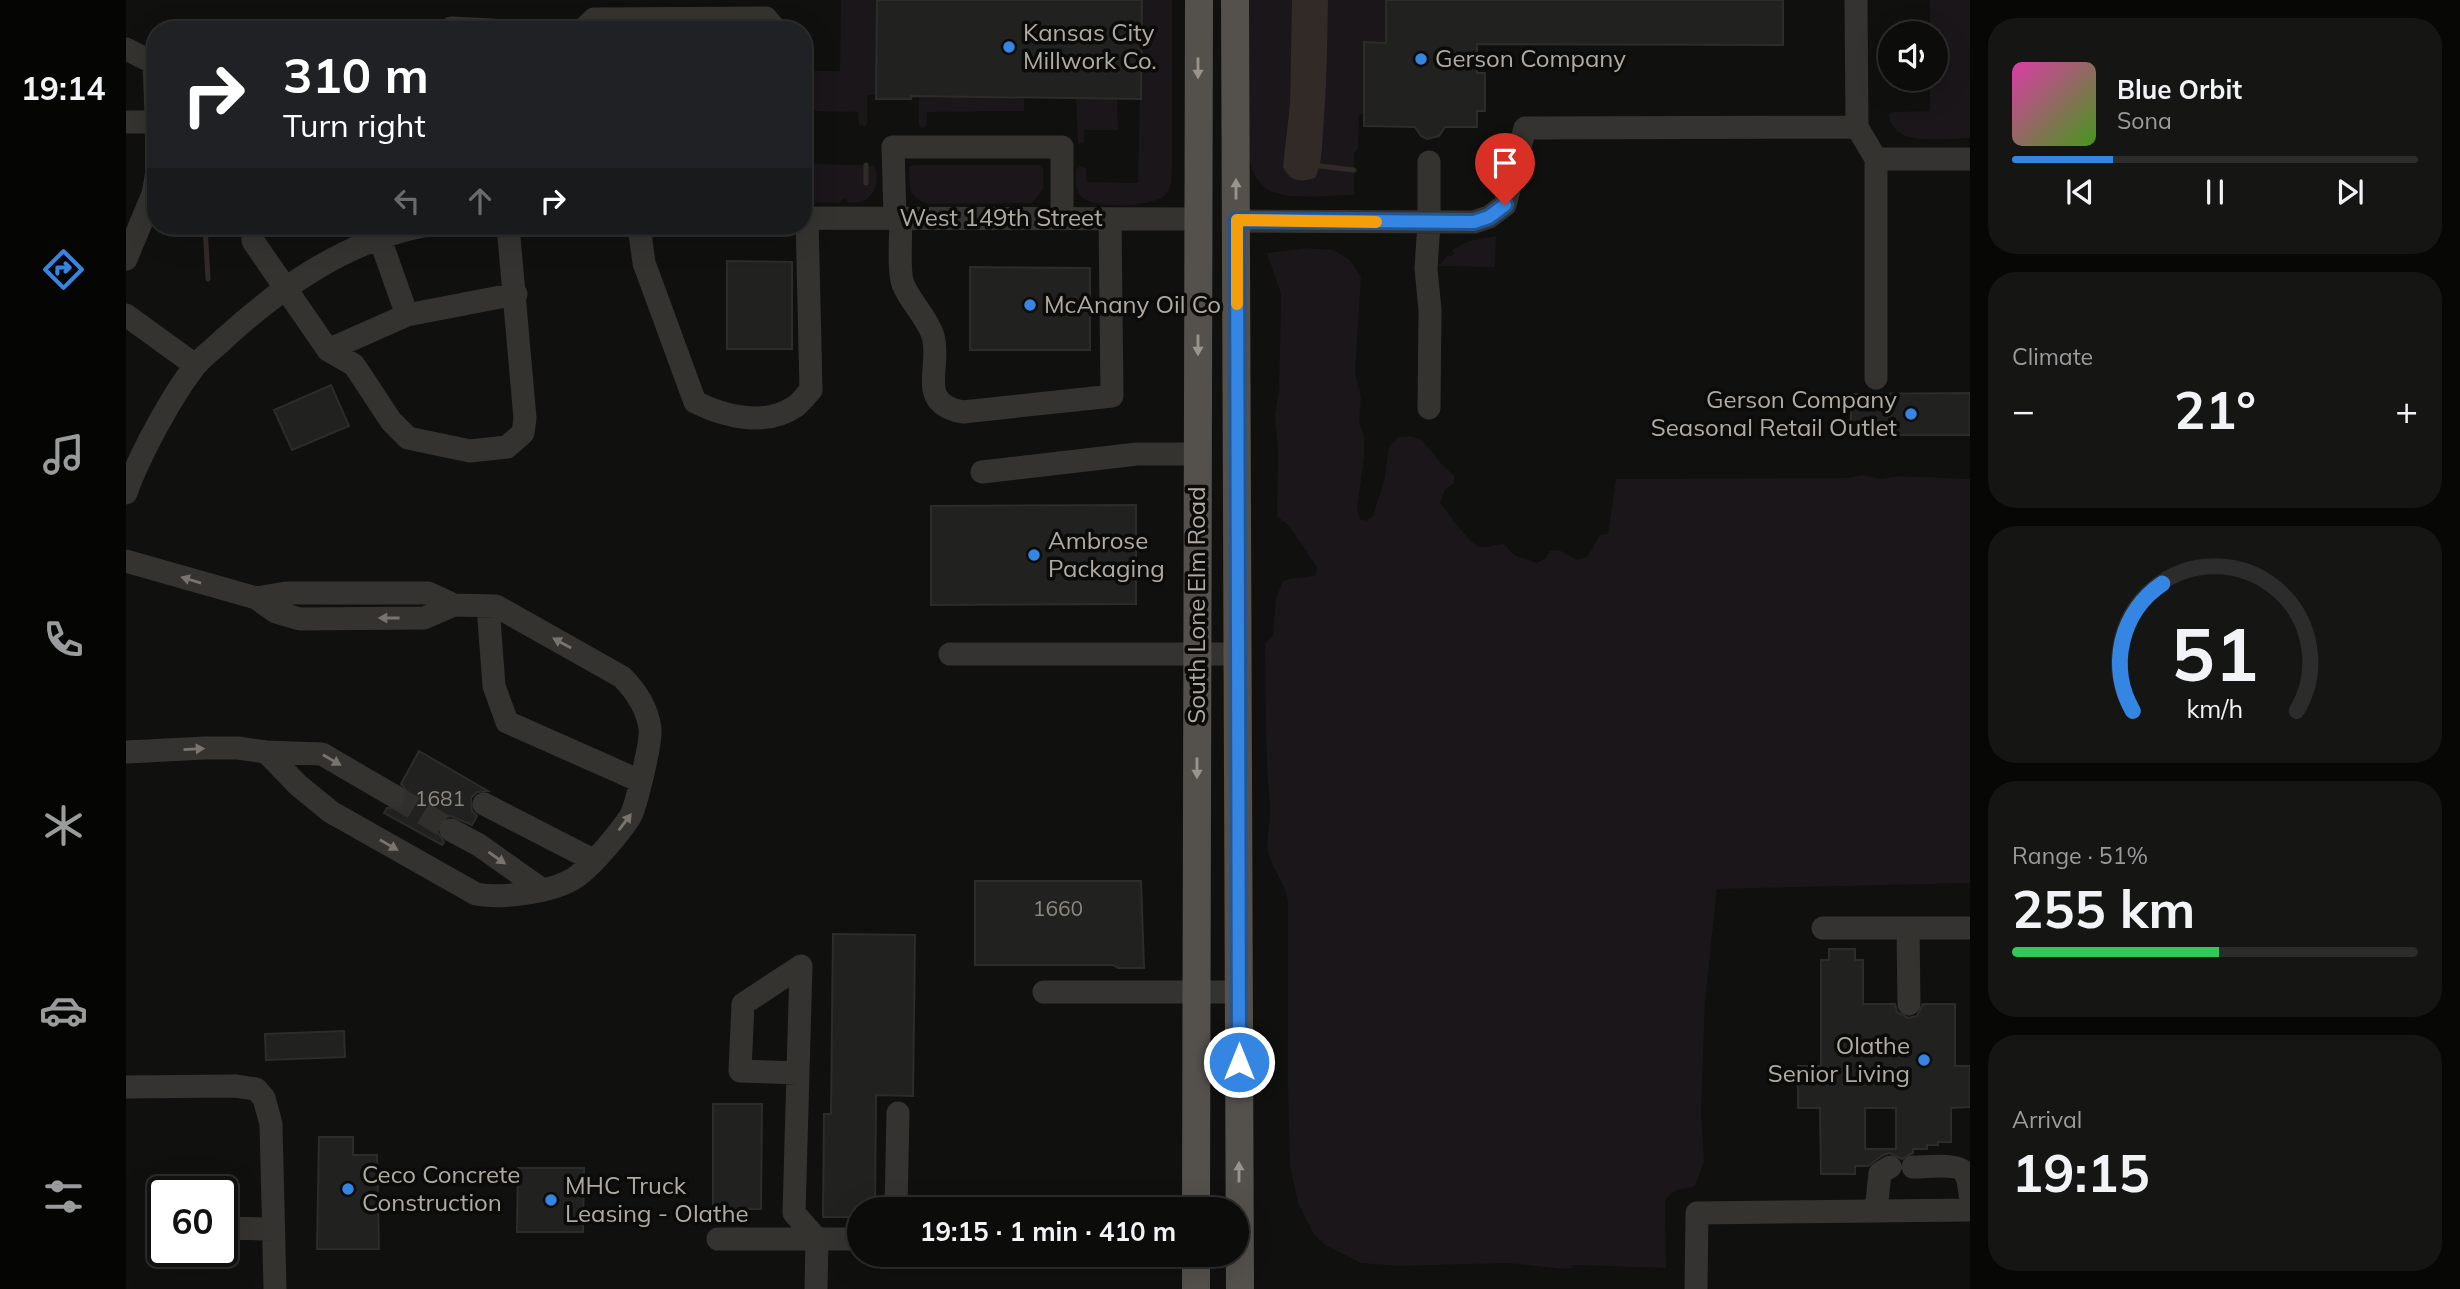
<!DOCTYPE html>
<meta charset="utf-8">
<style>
:root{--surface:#0c0c0b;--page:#151514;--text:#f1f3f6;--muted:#9a9b9d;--line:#2c2c2c;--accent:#3585e2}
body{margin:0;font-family:Mulish,sans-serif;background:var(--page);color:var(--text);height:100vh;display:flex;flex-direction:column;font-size:26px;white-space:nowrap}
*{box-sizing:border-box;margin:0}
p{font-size:23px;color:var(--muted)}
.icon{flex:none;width:38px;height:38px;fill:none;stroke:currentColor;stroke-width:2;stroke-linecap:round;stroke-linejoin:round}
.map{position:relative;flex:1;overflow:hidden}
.panel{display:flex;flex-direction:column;gap:18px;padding:18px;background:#070706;width:490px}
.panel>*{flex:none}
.hud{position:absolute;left:21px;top:21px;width:665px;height:214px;border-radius:28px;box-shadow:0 7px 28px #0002,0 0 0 2px var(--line);background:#202124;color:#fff;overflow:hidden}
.fabs{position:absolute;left:1752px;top:21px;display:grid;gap:14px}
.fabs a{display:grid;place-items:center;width:70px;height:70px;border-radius:50%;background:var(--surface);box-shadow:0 7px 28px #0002,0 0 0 2px var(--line);font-size:35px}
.speed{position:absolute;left:21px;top:1176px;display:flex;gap:14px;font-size:35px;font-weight:700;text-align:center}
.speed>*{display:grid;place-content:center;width:91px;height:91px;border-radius:50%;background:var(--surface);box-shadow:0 7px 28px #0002,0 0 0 2px var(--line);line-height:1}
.speed .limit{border:4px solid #111;border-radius:10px;background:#fff;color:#111}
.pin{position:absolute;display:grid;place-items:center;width:60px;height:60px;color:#fff;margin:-72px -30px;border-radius:50% 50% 50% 0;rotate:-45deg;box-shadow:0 0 7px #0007}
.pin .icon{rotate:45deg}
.me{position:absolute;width:77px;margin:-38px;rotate:0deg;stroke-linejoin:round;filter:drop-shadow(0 0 5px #0008)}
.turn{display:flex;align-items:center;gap:24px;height:147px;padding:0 21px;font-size:32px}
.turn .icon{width:91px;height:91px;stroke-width:2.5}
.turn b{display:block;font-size:49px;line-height:60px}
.lanes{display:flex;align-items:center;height:66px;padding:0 21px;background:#0003;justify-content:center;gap:35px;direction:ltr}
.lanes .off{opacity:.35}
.big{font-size:52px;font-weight:700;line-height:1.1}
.panel .card{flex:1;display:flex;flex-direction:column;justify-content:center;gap:10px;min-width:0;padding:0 24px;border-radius:28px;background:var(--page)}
.panel .dial{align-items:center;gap:0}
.dial svg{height:182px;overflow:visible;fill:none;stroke:var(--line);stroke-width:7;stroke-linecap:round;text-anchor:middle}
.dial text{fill:var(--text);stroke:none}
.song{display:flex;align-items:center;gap:21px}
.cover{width:84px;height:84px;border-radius:10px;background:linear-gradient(135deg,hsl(320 70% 55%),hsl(100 70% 35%))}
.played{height:7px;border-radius:4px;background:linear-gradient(90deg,var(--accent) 25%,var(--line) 25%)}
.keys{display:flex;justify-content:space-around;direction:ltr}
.heat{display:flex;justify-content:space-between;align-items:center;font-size:38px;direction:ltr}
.charge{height:10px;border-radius:5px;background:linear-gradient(90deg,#34c759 51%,var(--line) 0)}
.trip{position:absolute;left:721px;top:1197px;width:402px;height:70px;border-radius:35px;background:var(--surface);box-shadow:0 7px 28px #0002,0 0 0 2px var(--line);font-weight:700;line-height:70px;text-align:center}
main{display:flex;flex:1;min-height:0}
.tabs{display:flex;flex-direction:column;width:126px;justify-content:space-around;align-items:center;background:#050504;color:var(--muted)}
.tabs .icon{width:49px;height:49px}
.tabs .selected{color:var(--accent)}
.tabs b{font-size:32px;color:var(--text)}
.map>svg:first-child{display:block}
.green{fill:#1a161a}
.water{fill:#322a27}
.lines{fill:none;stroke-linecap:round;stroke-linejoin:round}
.stream{stroke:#322a27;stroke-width:5}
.building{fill:#21211f;stroke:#2c2c29;stroke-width:2;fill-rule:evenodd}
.minor-tunnel{stroke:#302f2c;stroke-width:23;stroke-dasharray:23 11;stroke-linecap:butt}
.minor{stroke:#353330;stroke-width:23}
.major{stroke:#54514d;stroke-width:28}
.oneway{fill:#99948c}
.oneway2{fill:#79746e}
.route-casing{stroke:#225693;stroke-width:18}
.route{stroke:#3585e2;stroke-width:12}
.slow{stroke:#f59e0b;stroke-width:12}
.poi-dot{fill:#3585e2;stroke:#0b0b0a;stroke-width:2.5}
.labels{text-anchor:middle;stroke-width:7;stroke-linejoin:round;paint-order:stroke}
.number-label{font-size:21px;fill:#8c8880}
.poi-label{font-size:24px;fill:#b0aaa1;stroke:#0b0b0a;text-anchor:start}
.street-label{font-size:24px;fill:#b0aaa1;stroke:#0b0b0a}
</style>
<main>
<nav class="tabs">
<b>19:14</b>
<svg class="icon selected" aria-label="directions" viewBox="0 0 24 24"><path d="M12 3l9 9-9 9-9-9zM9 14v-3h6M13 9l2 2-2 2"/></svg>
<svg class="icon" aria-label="music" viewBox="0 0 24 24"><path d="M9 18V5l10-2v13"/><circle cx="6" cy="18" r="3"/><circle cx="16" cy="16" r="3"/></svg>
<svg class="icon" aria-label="phone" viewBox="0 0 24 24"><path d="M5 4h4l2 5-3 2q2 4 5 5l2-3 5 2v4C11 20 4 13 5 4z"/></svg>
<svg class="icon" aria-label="climate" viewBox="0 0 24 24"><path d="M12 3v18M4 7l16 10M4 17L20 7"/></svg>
<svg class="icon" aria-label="car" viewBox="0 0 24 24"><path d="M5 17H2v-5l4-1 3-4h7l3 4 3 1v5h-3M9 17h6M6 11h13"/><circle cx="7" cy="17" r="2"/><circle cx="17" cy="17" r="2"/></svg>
<svg class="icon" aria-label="filters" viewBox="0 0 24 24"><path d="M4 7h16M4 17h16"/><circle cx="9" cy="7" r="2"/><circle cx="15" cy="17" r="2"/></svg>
</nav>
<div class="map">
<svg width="1844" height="1289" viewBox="0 0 1844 1289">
<rect width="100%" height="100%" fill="#10100f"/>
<!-- green -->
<path class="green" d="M715,0H751L750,95H741V123L739,127L733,125L732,112L686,111L685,164L738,165L739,184H742V167L748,165C757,185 744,207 721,202V198L716,199L715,202L712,203L680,202L677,201V71H714Z
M1016,0H1046V165C1046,173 1046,185 1042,192C1033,208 965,210 955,196C948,189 950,179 950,170L954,166L960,168L961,182L1012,183Z
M1121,0H1260V43L1239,42L1238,113L1233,115L1232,149L1228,154V195C1206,195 1160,201 1141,189C1130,182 1125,168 1122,156Z
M1804,0H1844V138C1819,138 1766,149 1763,114L1767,112L1804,111V79H1810V33H1804Z
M793,96L898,97V111L801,112L800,126L796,128L793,125Z
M950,99H991L992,130H958V143L952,144Z
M788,165H913L917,169V189L906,203L802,204C783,197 782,186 783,167Z
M1370,236L1369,267L1312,266L1322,255L1325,257L1328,253L1326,250L1343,241Z
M1182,248L1207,250L1224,260L1235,277L1229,373L1235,397L1233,422L1238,435V458L1231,509L1234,519L1240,521L1247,516L1259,478L1263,446L1272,437L1284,436L1296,440L1318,467L1328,475V483L1319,490L1314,503C1323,513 1344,546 1356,547C1363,548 1370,544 1378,544L1388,555L1411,563L1420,558L1424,551L1433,550L1452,560L1461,557L1474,535L1482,534L1490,479L1723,478L1736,475L1756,479L1774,476L1844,479V883L1591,889L1579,1001L1575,1112L1578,1161L1569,1186C1556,1190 1544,1188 1539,1203L1540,1268L1447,1265L1446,1268L1436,1269L1382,1263L1271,1266L1235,1263L1199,1245L1188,1235L1172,1203L1164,1166L1162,1088V902C1160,883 1146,870 1142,852C1140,837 1145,822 1144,808C1139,754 1140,699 1139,644L1147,635L1150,598L1157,581C1169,576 1178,579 1190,575L1191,567L1163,526L1151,516L1152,451L1149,416L1153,389L1155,306V294L1141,253Z"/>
<!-- water -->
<path class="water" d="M1166,0H1202C1201,44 1201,87 1197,131C1196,147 1196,164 1189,178C1174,183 1164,181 1157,167L1164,104Z"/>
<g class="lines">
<!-- stream -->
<path class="stream" d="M740,165V183
M1194,166L1228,170
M79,226L82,279"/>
</g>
<!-- building -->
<path class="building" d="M751,0H1016L1015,99L785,96V99H750Z
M1260,0H1657V45L1351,44V73H1359V111H1351V127H1319L1313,136L1301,139L1295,136L1289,127L1238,126V42L1260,43Z
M601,261L666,262V349H601Z
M844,267L964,268V350H844Z
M205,385L223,426L166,450L148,410Z
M1844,393V435H1725V394Z
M1010,505V604L805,605V506Z
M293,751L362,791L351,792L345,798L346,811L351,816L346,825L325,816L318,818L313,823L311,831L318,842L316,845L258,813L261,808H274L280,802V790L275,784Z
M849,881H1015L1018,968H992L987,965H849Z
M707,934L789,935L787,1096L750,1095L749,1209H733V1217H697L698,1114H705Z
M1703,949H1729V960H1737V1004H1769L1771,1012L1782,1018L1791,1016L1797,1004H1829V1066H1844V1107L1825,1108V1142H1812V1145H1801V1149H1787V1153L1776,1159L1764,1153L1757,1155L1742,1166H1729V1174H1695L1694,1108H1672V1066H1695V960H1703ZM1739,1108H1770V1149H1739Z
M218,1031L219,1057L140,1060L139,1034Z
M587,1104H636L635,1209H587Z
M193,1137H227V1155H251L253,1249H191Z
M392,1168H458L457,1232H391Z"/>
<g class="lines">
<!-- minor-tunnel -->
<path class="minor-tunnel" d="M268,796L325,830"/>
<!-- minor -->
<path class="minor" d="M325,28L367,30
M457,30L468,19L640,18L650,30
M0,49L28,63L30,115
M0,122H30
M1731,127L1750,159V378
M1750,159H1844
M1303,162V222L1300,269L1304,310L1303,408
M677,218L1072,219
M769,218L767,147H936V219
M775,218C775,233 772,271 777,284C784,302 801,317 807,336C816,368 789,403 837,412L986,396L984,219
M1111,221L1348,222L1363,217L1379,205L1399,128L1731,127L1730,0
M127,226V241L202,350L228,365L265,421L282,438L344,451L381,447L397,433L399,418L382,226
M513,226L518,263L569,402C599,417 640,427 670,406C675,402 680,395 685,390L681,218
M254,239L281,315
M0,259L27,194L30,177
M0,315L69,365
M202,350L281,315L390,294
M856,472L1011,454H1072
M0,493C13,456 45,397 69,366C77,356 90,347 100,337C156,286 221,241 297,226
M0,561L130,598L150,612L174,619L298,618L328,605L370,606L496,677C510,691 521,708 524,728C526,740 510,807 504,817C492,835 470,861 454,874C433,892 377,899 350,894L205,812L172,785L140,752L112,748H79L0,752
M130,598L160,593H302L328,605
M362,606L368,686L381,722L514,781
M824,654H1113
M140,752L196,754L268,796
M358,804L467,860
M325,830L353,845L415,889
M1697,928H1844
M1782,928L1783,1004
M918,992H1112
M672,1073L614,1071L617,1004L675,966L668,1213L691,1239L690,1289
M0,1087L109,1086L130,1089L138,1098L145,1124L149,1289
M1787,1167C1799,1167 1831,1163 1838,1172C1843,1178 1843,1187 1844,1194
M770,1209L772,1113
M1750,1211L1754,1173L1764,1167
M96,1228L147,1229
M592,1239H733
M1570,1289L1571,1213L1844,1210"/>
<!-- major -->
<path class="major" d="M1109,0L1114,1289
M1070,1209L1073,0
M1070,1289V1255"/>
</g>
<!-- one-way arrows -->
<defs><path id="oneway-solid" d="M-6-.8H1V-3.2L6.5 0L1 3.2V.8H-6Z" transform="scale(1.75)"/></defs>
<g class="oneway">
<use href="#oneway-solid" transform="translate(1072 68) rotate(90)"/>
<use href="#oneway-solid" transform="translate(1110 189) rotate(-90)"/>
<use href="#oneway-solid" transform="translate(1072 345) rotate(90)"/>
<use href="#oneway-solid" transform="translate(1071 768) rotate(90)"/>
<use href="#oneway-solid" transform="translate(1113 1172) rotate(-90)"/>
</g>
<g class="oneway2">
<use href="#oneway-solid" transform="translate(65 580) rotate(-163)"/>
<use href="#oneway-solid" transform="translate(263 618) rotate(180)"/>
<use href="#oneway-solid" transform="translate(436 643) rotate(-151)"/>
<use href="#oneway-solid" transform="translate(68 749) rotate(-3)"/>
<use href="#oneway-solid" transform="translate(206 760) rotate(30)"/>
<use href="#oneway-solid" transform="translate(499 822) rotate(-53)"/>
<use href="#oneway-solid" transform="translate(263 845) rotate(30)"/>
<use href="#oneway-solid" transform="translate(371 858) rotate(35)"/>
</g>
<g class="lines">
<!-- route casing -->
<g class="route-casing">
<path id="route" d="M1113,1062L1111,220L1348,222L1363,217L1379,205"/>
</g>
<!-- route -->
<use href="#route" class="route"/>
<!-- slow -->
<path class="slow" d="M1111,304V220L1250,222"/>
</g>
<!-- markers -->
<g class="poi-dot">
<circle cx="883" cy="47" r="7"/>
<circle cx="1295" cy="59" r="7"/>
<circle cx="904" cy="305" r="7"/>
<circle cx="1785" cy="414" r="7"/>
<circle cx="908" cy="555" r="7"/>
<circle cx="1798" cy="1060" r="7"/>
<circle cx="222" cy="1189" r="7"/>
<circle cx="425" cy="1200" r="7"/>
</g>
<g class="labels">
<!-- number labels -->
<g class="number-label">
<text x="314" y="806">1681</text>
<text x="932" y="916">1660</text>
</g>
<!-- poi labels -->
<g class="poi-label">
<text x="897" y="41">Kansas City<tspan x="897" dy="28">Millwork Co.</tspan></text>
<text x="1309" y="67">Gerson Company</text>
<text x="918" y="313">McAnany Oil Co</text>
<text x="1771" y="408" text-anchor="end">Gerson Company<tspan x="1771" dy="28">Seasonal Retail Outlet</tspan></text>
<text x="922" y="549">Ambrose<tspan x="922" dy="28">Packaging</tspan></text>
<text x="1784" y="1054" text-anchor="end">Olathe<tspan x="1784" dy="28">Senior Living</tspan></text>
<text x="236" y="1183">Ceco Concrete<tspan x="236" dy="28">Construction</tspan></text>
<text x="439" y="1194">MHC Truck<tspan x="439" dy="28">Leasing - Olathe</tspan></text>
</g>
<!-- street labels -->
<g class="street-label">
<text x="875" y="226">West 149th Street</text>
<text transform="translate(1071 605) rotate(-90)" y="8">South Lone Elm Road</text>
</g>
</g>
</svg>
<div class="fabs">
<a><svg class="icon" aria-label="sound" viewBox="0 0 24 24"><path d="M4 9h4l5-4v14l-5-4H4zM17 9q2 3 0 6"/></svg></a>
</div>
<div class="speed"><div class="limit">60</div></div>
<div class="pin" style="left:1379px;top:205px;background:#d93025"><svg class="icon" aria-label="arrive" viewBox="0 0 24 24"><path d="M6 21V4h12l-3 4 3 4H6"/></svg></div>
<svg class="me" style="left:1113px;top:1062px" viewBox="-20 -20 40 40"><circle r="17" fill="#3585e2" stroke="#fff" stroke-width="3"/><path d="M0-11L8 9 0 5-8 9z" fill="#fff"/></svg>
<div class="trip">19:15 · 1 min · 410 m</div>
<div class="hud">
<div class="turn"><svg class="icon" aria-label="right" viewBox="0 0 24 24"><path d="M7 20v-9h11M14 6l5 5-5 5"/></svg><div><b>310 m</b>Turn right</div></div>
<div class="lanes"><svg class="icon off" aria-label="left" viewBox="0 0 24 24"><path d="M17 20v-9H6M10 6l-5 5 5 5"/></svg><svg class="icon off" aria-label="ahead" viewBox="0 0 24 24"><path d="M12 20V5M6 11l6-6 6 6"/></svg><svg class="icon" aria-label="right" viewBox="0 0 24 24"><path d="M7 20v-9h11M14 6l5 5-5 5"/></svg></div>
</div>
</div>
<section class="panel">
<div class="card">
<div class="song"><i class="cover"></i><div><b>Blue Orbit</b><p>Sona</p></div></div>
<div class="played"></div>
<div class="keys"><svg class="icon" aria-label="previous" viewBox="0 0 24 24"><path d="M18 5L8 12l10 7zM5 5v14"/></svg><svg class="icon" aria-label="pause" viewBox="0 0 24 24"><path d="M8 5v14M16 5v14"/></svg><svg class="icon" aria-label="next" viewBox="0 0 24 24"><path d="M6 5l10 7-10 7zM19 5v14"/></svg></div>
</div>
<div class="card"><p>Climate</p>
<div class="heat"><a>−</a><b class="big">21°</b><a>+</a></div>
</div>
<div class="card dial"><svg viewBox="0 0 100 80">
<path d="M14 69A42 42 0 1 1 86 69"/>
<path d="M14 69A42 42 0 0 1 27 13" stroke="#3585e2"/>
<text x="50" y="56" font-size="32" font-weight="700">51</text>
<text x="50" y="72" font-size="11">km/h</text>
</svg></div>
<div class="card"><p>Range · 51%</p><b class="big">255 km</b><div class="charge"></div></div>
<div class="card"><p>Arrival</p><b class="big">19:15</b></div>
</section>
</main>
